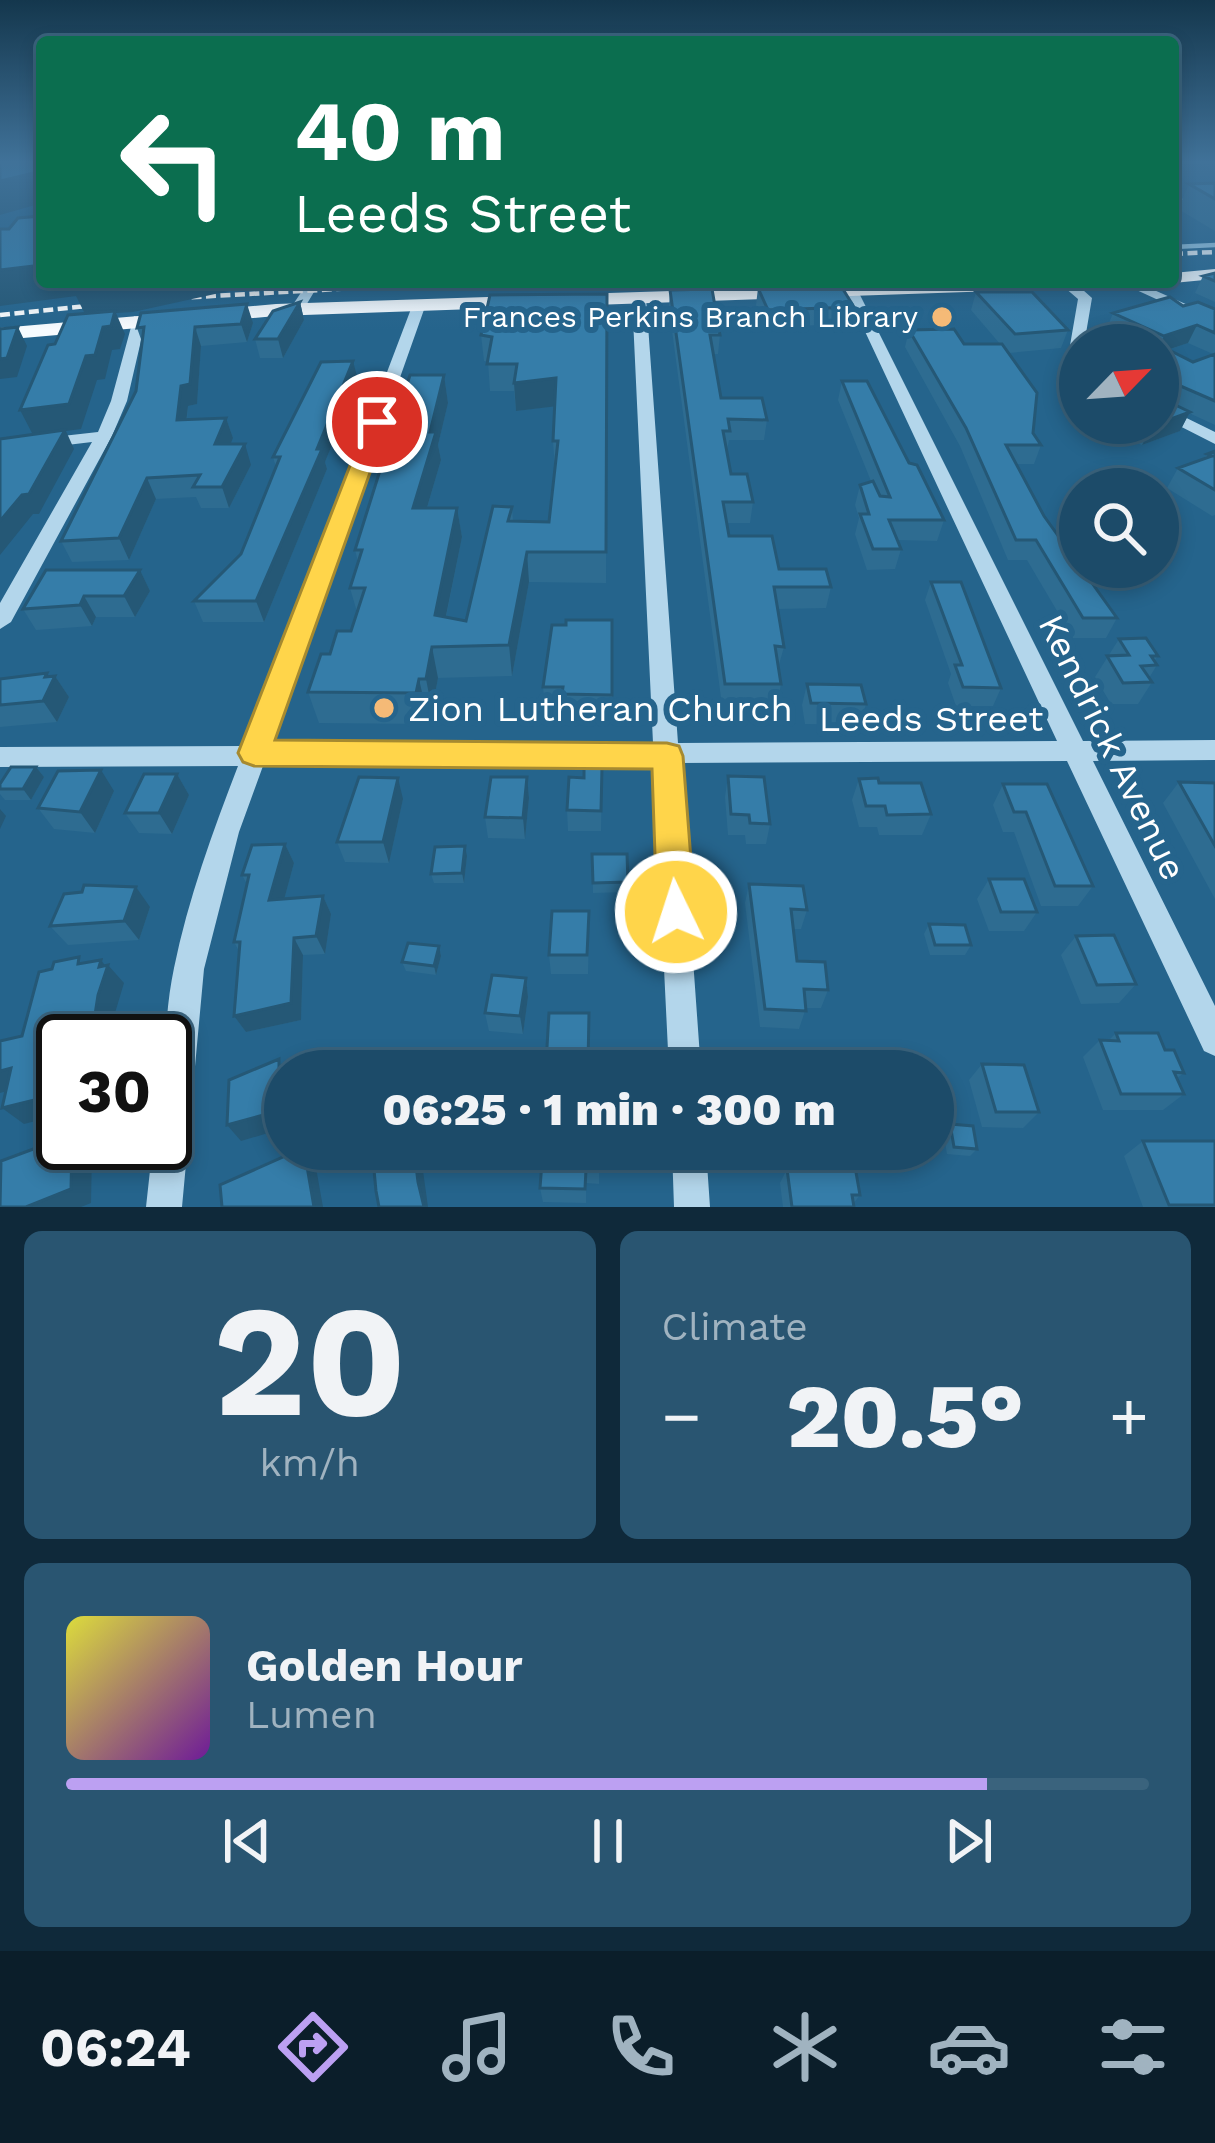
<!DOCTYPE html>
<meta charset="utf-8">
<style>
:root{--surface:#1c4b69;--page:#295571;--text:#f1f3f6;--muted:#a0b3c0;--line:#3a637d;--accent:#bca0f2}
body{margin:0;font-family:"Work Sans",sans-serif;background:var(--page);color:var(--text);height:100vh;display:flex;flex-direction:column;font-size:45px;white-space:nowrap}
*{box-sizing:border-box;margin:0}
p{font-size:39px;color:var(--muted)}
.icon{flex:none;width:66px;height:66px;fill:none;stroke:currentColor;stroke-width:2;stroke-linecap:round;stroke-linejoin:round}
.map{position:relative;height:1207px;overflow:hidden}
.panel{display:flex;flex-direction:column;gap:24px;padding:24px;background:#0f293a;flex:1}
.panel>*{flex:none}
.banner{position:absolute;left:36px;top:36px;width:1143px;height:252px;border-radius:12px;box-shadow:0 6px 18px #0003,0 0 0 3px var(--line);background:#0b6e4f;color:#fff;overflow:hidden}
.needle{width:78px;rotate:65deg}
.tools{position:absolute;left:1059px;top:324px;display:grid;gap:24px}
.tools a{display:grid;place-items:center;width:120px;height:120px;border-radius:50%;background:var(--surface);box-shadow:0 6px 18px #0003,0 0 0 3px var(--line);font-size:60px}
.speed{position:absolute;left:36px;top:1014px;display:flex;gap:24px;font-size:60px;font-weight:700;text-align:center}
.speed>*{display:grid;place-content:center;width:156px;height:156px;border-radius:50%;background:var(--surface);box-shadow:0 6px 18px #0003,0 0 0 3px var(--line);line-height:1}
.speed .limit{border:6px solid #111;border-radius:18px;background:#fff;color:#111}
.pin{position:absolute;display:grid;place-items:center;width:102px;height:102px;color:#fff;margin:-51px;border:6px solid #fff;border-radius:50%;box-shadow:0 3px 12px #0007}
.me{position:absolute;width:132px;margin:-66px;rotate:356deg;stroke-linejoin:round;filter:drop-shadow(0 0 9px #0008)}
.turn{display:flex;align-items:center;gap:42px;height:252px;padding:0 60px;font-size:54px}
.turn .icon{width:156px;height:156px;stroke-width:2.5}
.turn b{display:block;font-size:84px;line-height:102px}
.big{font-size:90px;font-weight:800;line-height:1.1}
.panel .card{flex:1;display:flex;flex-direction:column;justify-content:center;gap:18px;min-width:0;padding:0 42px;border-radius:18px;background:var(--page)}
.panel .dial{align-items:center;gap:0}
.dial b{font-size:156px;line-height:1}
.song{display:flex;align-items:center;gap:36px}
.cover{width:144px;height:144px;border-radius:18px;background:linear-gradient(135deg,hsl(60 70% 55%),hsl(280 70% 35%))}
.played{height:12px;border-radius:6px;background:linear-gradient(90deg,var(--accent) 85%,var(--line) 85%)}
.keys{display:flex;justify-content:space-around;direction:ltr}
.heat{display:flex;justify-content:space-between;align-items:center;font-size:66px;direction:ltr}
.panel .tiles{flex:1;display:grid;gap:24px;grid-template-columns:1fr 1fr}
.card:last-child{grid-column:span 2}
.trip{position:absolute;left:264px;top:1050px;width:690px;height:120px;border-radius:60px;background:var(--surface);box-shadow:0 6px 18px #0003,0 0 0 3px var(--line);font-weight:800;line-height:120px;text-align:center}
.menu{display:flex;height:192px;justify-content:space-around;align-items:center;background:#0b1e2a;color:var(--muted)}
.menu .icon{width:84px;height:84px}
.menu .active{color:var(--accent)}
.menu b{font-size:54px;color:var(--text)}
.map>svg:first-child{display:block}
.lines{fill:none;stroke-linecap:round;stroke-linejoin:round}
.stream{stroke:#a7d3eb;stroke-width:4.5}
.minor{fill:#b3d6eb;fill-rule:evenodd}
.major{fill:#f7fbfe;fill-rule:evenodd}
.rail{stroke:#fff;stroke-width:4.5;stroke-dasharray:10 4.5;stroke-linecap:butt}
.wall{fill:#2e6c91;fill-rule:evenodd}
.shaded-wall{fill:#255876}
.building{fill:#357da9;stroke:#255876;stroke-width:3}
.route{fill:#ffd54a;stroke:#a68a30;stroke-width:3}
.poi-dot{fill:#f5ba77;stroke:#25648c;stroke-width:4.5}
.labels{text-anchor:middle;stroke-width:12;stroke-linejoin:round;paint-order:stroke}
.far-poi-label{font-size:30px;fill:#fff;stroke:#25648c;text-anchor:end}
.poi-label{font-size:36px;fill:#fff;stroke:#25648c;text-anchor:start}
.street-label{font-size:36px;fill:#fff;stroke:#25648c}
</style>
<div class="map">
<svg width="1215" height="1207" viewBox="0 0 1215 1207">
<rect width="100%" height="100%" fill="#25648c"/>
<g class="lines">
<!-- stream -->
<path class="stream" d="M1173,247L1215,245"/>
<!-- minor -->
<path class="minor" d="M1215,198V204L1173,205V199Z
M308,282H320L302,312H292L290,309Z
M1064,282H1074L1092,298L1084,345H1080V370L1075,369L1068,357L1078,299L1064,287Z
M1119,282H1136L1215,317V326Z
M852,287L858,291L1083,741L1215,740V760L1093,761L1215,1006V1056L1204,1051L1067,761L679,763L701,1071H669L654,763L263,766L239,832L204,969L182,1207H146L153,1143H165C165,1085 162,1025 174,968C188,899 213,831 238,766L0,767V747L245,746L414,301L426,304L270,745L653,743L632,297L639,293L646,297L678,743L1057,741L846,291Z
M134,316L146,319L127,401L112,436L11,622L0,629V603L92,442L0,453V443L98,432L111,401Z
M1158,404L1215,432V444L1158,415Z
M672,1149H706L710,1207H674Z"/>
<!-- major -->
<path class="major" d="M1173,168L1180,172V184L1173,188Z
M1215,269V279L1173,283L1167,282H1173V273Z
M945,282H1119L1110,287L276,316L0,340V328L276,304Z"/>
<!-- rail -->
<path class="rail" d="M1173,254L1215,252
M177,298L464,282
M0,315L117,303"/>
</g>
<!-- wall -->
<path class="wall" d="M1197,161H1215V171Z
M1215,183V231L1178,209L1189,184Z
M1215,273V302L1195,293L1203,276Z
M758,288L854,307L851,324L766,327L756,305Z
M670,290L720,335L718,354H713L721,398L767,420L764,440H729L727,451L731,474L753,502L750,523H727L729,536L779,569L831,587L826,608L778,609L784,647L778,668L781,684L777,706L722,705L669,308Z
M976,292L1068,330L1061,348L1009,353L1033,433L1041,445L1034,464H1016L1044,516L1117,618L1106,638H1073L1027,560H1008L960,446L905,347L909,330L964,344H1000L971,310Z
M300,302L304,320L283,358H260L255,339Z
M1183,306L1215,309V425L1189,413L1180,431L1142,445L1095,423H1158V345H1136L1106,331L1113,313ZM1188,343L1213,354L1193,362L1168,350Z
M607,320L606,583L529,582L512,676L438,678L432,710H426L423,724L319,723L308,692L330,654L351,631L357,612L350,588L358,562L355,550L444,375L448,403L438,445L441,460L427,508H457L462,537L446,617L466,621L512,507L513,521L549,522L555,470L553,441L555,406L516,411L514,391H490L488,362L484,361L481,335Z
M253,323L247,342L201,346L197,404L188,406L187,420L226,418L233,438L230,444L251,465L229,508H201L196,497L156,499L129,560L72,562L61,541L136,391L142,342L137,328Z
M358,380L325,462L327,469L264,622H203L194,601L241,554L276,467L273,457Z
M842,381L909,463L944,520L937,541L897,540L901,549L895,569L867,570L855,534L859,518L855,505L860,485L871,481L838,400Z
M1215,451V515L1212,516L1167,488L1178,468L1204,459L1207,454Z
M140,570L150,591L135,617H96L92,626L36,630L23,609Z
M931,582L1001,688L993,706H956L948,683L951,674L925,600Z
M612,620V716H563V708H545L543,687L566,625Z
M1119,639L1158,656L1154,661L1157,665L1149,678L1152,682L1138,704H1111L1095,677Z
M55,676L69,697L57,722L0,727V679Z
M807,684L866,704L860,725L805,724L802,705Z
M36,767L44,777L31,800H5L0,794V784Z
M602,768L601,831H568L567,810L584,778Z
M177,774L189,795L172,834L139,833L125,813Z
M728,776L770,824L766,844H746L745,835H728L725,797Z
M527,777L529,798L525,839L488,838L485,817Z
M859,779L879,783L931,814L922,835H879L877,827H859L852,800Z
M1179,782L1215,783V899L1163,803Z
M1003,784L1093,886L1078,906H1041L1014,832H1003L993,805Z
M114,791L95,833L54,829L38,808Z
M403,799L389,863L345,862L337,842Z
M285,844L294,863L284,899L323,896L331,914L325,954L303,955L301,1020L246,1032L234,1016L239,951L234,942L247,884L242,875Z
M592,854H627L628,892L593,893Z
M467,856L464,883H434L431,874Z
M989,879L1037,912L1024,931H989L977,899Z
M749,884L807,910L801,929H793L797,961L828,990L821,1008H806L799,1029L760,1027L745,903Z
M150,907L139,940L68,945L50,926Z
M929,924L971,945L965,955H930L924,934Z
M589,930L588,974H551L549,955Z
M1076,936L1136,984L1119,1003L1081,1004L1061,955Z
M439,946L441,956L436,975L406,971L402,962Z
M526,978L528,997L523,1034L489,1031L485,1013Z
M590,1030L589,1071H547L546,1064Z
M1116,1033L1165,1050L1184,1073L1177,1078L1184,1094L1163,1110H1103L1083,1057L1100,1040H1109Z
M982,1064L1039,1112L1023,1128L982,1127L969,1080Z
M950,1124L977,1149L970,1156L947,1154L943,1131Z
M1143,1141H1215V1207H1143L1124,1156Z
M599,1149V1184L586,1183V1203L543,1202L540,1188Z
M796,1161L860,1195L853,1204L854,1207H783L780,1183L787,1169H793Z"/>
<!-- shaded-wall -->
<path class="shaded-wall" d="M42,171V203L0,215V181Z
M42,265V282H270L133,312L116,313L125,334L120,349L112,350L105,379L97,380L81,429L66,431L74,449L39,514H33L0,555V521L33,435L20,410L86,316L76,296L0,306V270Z
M300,302L304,320L283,358L278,339Z
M247,304L253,323L247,342L241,324Z
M1197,325L1188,343L1158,353V348L1164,336Z
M18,327L27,346L17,377L0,379V359Z
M195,327L201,346L197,404L188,406L184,441L177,420L181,386Z
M353,361L358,380L325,462L327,469L264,622L256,601Z
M444,375L448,403L438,445L441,460L418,538L413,508Z
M556,378L558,406L516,411L514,383Z
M1190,412L1180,431L1142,445L1152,426Z
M226,418L233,438L222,465L215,444Z
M245,444L251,465L229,508L222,487Z
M147,478L156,499L129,560L119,538Z
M457,508L462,537L440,645L435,615Z
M527,552L529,582L512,676L509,645Z
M140,570L150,591L135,617L124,596Z
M84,596L96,617L92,626L80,605Z
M432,647L438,678L432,710L426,679Z
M47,673L53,682L55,676L69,697L57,722L43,701Z
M419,679L426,710L423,724L416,693Z
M36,767L44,777L31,800L23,789Z
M101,770L114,791L95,833L80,812Z
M177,774L189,795L172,834L159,813Z
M527,777L529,798L525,839L523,818Z
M398,778L403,799L389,863L383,842Z
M0,809L6,816L0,829Z
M285,844L294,863L279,918L269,900Z
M465,846L467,856L464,883L462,873Z
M136,887L150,907L139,940L124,921Z
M323,896L331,914L325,954L316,936Z
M294,938L303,955L301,1020L246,1032L234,1016Z
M439,946L441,956L436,975L434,966Z
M101,960L107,968L108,965L124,983L115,1013L111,1041H91Z
M526,978L528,997L523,1034L520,1016Z
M325,1054L334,1071H325Z
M11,1068L32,1084L0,1093V1071Z
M63,1093V1114L24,1124L2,1108Z
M285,1109V1128L241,1141L227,1125Z
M72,1143H84L92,1149L91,1203L81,1207H26Z
M304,1149L315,1162L323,1207H314Z
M414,1149H420L428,1207H424L418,1182Z"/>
<!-- building -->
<path class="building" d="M0,161H42V171L0,181Z
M1215,183V199L1189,184Z
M42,216V265L0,270V229H9L18,218Z
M1215,273V281L1203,276Z
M841,286L854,307L768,310L758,288Z
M712,289L720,335H710L721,398H762L767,420L728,419L730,431H723L731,474H747L753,502H723L729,536H772L779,569H826L831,587H774L784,647L775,646L781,684H725L670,290Z
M976,292H1032L1068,330L1015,334Z
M607,294L606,552H527L509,645L432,647L426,679H419L416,693L308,692L321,654H330L337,631H351L365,588H350L362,550H355L410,375H444L430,432H436L413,508H457L435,615L466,621L493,506L512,507L508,521L549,522L558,441H553L556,378L514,383L517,364H487L492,337L481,335L490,295Z
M1170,297L1183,306L1198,302L1215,309V333L1197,325L1164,336L1113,313Z
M300,302L278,339H255L273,311Z
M247,304L241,324L195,327L190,384L181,386L177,420L226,418L215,444H245L222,487H193L200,475L147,478L119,538L61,541L136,391L144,327L137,328L141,313Z
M115,311L111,326L103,327L95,355L86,356L69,404L20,410L48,345L55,344L68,315Z
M18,327L7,358L0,359V329Z
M954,329L964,344H1002L1037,393L1033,433L1041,445H1006L1044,516L1117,618H1083L1036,540H1016L966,428L909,330Z
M1167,349L1193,362L1215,354V401L1169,381L1163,385L1165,400L1190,412L1152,426L1146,423H1158V375L1167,373L1158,368V352Z
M353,361L317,449H322L256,601H194L241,554L280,457H273L321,362Z
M842,381H867L909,463L917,465L944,520H889L901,549H873L860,514H869L860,485L873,481L880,496L890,497Z
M65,430L29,494L22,495L0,521V439Z
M1215,451V490L1178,468L1212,456L1207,454Z
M46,570H140L124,596H84L80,605L23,609Z
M931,582H961L1001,688L963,687L955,665H962Z
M566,620H612V695L562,694L563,687H543L552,625H566Z
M1146,638L1158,656H1151L1157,665L1141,666L1152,682L1123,683L1107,656L1129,655L1119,639Z
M47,673L45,677L55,676L43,701L0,705V679Z
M807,684L861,685L866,704L811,703Z
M11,767H36L23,789H0V784Z
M584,768H602L601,811L567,810L569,777L584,778Z
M101,770L80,812L38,808L58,771Z
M144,774H177L159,813H125Z
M728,776L764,777L770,824L750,823L749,815L731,814Z
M359,777L398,778L383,842H337Z
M491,777H527L523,818L485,817Z
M878,778L879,783H921L931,814L887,815L885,806H866L859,779Z
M1179,782L1215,783V846Z
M1003,784H1047L1093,886H1055L1026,812H1014Z
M285,844L269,900L323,896L316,936L294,938L291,1003L234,1016L240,942H234L249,875H242L252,845Z
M465,846L462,873L431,874L435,847Z
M592,854H627L628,882L593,883Z
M989,879H1024L1037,912H1001Z
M749,884L803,886L807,910L791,909L797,961L825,962L828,990L804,989L806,1011L765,1009Z
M84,885L136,887L124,921L50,926L64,894L82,892Z
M552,911H589L587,955H549Z
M929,924L965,925L971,945H935Z
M1114,935L1136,984L1097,985L1076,936Z
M408,943L439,946L434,966L402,962Z
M79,957L78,964L101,960L99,967L108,965L98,995L91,1041H63V1093L2,1108L11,1068L0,1071V1041L22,1036L39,972L52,969L54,962Z
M492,975L526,978L520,1016L485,1013Z
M549,1013H589L588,1065L546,1064Z
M1116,1033H1158L1165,1050H1174L1184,1073L1174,1072L1184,1094H1121L1100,1040L1119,1041Z
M325,1054V1071H285V1109L227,1125L229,1080L279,1059V1066Z
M982,1064L1024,1065L1039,1112H996Z
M950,1124L973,1126L977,1149L954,1147Z
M63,1138V1143H72L71,1189L26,1207H0L1,1161Z
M1143,1141H1215V1205H1169Z
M301,1149H304L314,1207H222L220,1185Z
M372,1149H414L418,1182L424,1207H379L376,1191Z
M543,1149H599L598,1170L586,1169L585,1189L540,1188Z
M796,1161H854L860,1195H852L854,1207H792L787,1169H797Z"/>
<!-- sky -->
<linearGradient id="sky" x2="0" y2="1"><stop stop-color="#14374d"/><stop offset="0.49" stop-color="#407299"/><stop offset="1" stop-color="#407299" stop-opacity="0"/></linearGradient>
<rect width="1215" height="330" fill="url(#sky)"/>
<!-- route -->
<path class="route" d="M377,415L388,422L275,740L667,743L679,746L683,756L695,912L689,924L676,930L663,924L657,912L652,769L254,766L243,762L238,753L367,422Z"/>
<!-- markers -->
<g class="poi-dot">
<circle cx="942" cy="317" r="12"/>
<circle cx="384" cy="708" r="12"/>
</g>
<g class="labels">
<!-- far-poi labels -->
<g class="far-poi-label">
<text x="918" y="327">Frances Perkins Branch Library</text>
</g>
<!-- poi labels -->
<g class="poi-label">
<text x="408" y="721">Zion Lutheran Church</text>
</g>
<!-- street labels -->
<g class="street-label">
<text x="931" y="731">Leeds Street</text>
<text transform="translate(1113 747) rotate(64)" y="13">Kendrick Avenue</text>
</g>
</g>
</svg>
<div class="tools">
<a><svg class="needle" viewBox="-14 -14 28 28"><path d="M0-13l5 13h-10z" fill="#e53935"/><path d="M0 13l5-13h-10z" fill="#a0b3c0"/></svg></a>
<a><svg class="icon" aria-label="search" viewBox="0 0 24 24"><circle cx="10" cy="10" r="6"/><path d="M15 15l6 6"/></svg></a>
</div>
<div class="speed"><div class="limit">30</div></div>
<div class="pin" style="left:377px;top:422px;background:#d93025"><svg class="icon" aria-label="arrive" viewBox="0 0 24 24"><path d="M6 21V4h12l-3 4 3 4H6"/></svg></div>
<svg class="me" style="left:676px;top:912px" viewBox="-20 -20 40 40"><circle r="17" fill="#ffd54a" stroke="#fff" stroke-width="3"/><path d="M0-11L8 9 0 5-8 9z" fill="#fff"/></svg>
<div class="trip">06:25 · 1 min · 300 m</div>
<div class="banner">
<div class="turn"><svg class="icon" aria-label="left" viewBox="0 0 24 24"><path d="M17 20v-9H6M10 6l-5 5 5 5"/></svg><div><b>40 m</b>Leeds Street</div></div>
</div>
</div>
<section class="panel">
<div class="tiles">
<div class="card dial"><b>20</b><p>km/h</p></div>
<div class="card"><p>Climate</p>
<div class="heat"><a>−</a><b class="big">20.5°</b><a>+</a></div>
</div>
<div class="card">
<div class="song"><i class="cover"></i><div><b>Golden Hour</b><p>Lumen</p></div></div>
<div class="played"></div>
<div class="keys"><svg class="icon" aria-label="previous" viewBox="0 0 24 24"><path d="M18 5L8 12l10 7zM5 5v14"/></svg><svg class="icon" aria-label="pause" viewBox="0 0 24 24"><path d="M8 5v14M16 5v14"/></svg><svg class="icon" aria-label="next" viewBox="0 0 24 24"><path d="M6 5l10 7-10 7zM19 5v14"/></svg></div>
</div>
</div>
</section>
<nav class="menu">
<b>06:24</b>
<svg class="icon active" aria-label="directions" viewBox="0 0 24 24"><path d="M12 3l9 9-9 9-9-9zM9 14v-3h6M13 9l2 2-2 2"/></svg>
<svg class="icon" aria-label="music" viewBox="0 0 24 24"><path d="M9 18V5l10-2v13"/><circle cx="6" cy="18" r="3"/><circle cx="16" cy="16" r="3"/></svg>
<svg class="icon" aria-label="phone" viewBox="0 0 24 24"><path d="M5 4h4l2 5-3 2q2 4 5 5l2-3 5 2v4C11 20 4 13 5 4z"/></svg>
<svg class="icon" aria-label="climate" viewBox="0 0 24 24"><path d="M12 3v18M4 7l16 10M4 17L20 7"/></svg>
<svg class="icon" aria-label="car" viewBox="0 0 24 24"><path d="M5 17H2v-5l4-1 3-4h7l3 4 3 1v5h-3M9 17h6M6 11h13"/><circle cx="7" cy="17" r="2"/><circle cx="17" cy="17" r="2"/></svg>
<svg class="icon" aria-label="filters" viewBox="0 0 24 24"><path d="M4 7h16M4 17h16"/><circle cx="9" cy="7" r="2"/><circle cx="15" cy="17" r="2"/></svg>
</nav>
